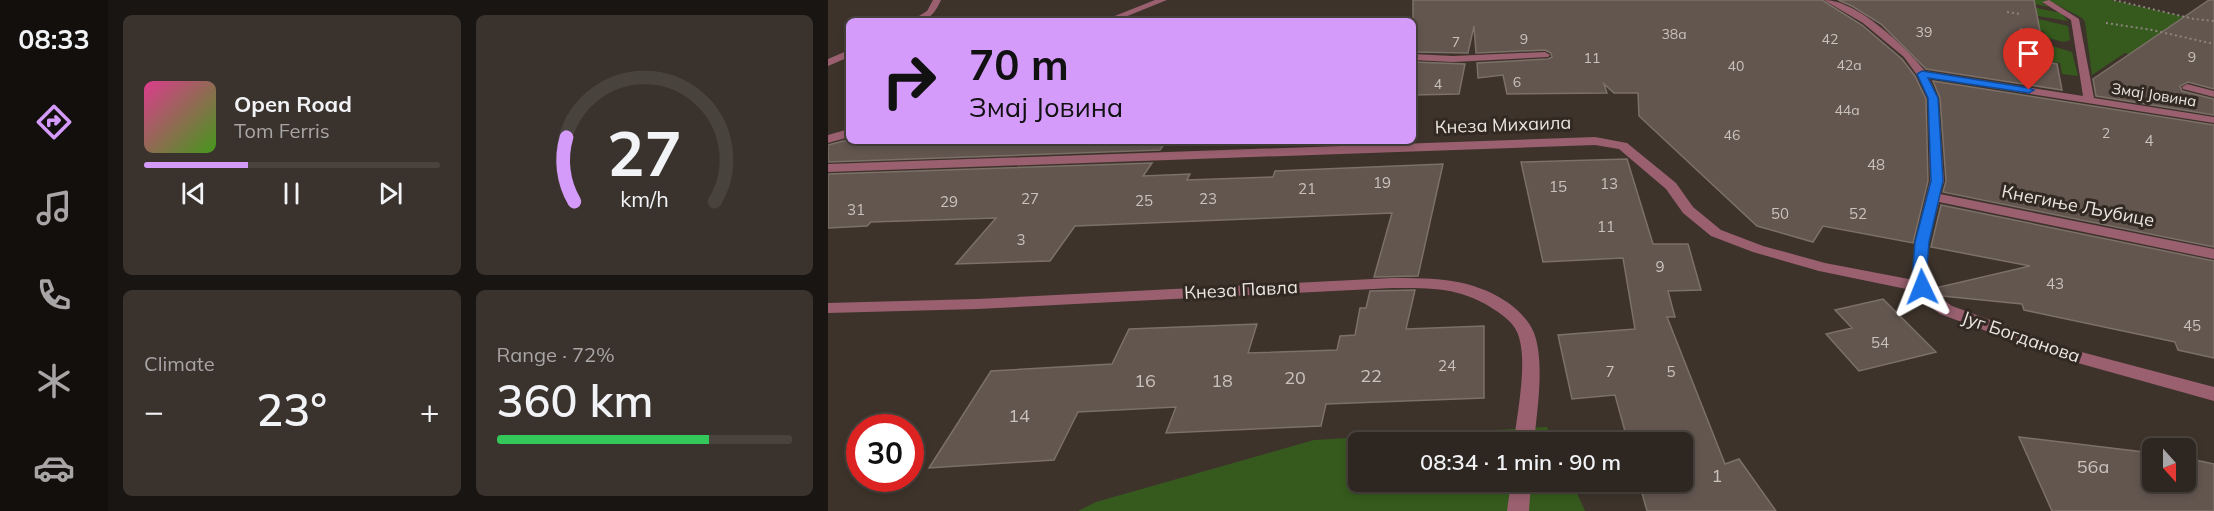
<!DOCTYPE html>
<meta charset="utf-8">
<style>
:root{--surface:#2e2620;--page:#3a322d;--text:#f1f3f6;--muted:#a7a5a5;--line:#49433e;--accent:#d59bfa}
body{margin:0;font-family:Mulish,sans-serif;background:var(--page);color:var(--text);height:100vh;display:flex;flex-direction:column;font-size:22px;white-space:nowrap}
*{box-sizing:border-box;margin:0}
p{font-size:20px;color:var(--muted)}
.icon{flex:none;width:33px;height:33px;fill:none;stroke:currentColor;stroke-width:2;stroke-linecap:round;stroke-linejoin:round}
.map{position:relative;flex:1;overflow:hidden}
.drawer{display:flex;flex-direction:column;gap:15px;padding:15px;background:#191512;width:720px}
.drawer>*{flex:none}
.top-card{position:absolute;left:18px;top:18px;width:570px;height:126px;border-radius:9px;box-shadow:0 3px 9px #0003,0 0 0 2px var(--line);background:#d59bfa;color:#111;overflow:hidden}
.needle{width:39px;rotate:159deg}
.controls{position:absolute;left:1314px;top:438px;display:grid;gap:12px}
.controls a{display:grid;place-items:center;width:54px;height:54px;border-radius:9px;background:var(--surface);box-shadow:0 3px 9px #0003,0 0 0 2px var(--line);font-size:30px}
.speed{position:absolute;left:18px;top:414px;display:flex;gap:12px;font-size:30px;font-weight:700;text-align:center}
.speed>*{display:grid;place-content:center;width:78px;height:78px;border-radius:50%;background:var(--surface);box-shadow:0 3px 9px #0003,0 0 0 2px var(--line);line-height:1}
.speed .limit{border:9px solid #d22;background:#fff;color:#111}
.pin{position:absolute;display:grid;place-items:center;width:51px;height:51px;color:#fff;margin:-62px -26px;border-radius:50% 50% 50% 0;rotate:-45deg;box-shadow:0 0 6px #0007}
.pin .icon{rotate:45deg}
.me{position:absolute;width:66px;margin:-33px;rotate:358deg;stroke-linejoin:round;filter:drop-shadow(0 0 4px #0008)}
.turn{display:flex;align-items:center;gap:21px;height:126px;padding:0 24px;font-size:27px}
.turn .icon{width:78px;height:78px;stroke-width:2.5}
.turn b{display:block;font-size:42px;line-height:51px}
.big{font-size:45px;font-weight:600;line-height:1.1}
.drawer .card{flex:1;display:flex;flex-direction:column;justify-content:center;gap:9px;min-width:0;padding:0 21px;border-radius:9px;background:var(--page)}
.drawer .dial{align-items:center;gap:0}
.dial svg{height:156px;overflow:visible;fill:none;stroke:var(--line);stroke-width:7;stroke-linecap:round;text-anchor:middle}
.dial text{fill:var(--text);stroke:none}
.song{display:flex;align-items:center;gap:18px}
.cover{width:72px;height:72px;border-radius:9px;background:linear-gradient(135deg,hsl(330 70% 55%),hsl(100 70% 35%))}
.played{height:6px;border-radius:3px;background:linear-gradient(90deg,var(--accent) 35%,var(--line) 35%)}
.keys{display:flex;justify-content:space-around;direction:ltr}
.heat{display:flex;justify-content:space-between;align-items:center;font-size:33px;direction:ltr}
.charge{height:9px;border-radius:4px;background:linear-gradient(90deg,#34c759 72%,var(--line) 0)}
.drawer .tiles{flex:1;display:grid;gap:15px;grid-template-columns:repeat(2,1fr)}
.trip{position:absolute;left:520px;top:432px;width:345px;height:60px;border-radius:9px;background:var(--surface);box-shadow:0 3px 9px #0003,0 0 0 2px var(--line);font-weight:600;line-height:60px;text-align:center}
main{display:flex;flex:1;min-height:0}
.menu{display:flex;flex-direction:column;width:108px;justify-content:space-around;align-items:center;background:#120f0d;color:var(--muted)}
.menu .icon{width:42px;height:42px}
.menu .active{color:var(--accent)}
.menu b{font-size:27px;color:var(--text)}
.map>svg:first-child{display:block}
.green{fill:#365a1d}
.building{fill:#62564f;stroke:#7c7069;stroke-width:1.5}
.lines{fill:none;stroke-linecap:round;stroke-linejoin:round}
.path{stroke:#8d847e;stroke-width:2;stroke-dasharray:2 3;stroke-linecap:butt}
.service{fill:#9a6070;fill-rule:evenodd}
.minor{fill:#9a6070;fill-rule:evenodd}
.route{fill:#1a73e8;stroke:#114b97;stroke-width:1.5}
.labels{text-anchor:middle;stroke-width:6;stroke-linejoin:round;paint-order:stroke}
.far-number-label{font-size:14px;fill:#cac2bc}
.far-street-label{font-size:15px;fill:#ece6e1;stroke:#322922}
.number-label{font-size:15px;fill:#cac2bc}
.street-label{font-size:18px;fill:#ece6e1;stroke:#322922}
.near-number-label{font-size:18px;fill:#cac2bc}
</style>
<main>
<nav class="menu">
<b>08:33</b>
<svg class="icon active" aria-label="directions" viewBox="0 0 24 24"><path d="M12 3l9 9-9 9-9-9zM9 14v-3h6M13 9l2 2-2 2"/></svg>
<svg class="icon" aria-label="music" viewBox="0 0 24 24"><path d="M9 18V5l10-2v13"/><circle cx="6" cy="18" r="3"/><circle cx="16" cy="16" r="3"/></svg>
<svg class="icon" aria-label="phone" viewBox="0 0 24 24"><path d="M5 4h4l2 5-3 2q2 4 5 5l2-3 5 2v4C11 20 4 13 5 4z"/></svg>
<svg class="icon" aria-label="climate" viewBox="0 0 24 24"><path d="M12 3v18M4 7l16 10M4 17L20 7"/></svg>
<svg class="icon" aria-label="car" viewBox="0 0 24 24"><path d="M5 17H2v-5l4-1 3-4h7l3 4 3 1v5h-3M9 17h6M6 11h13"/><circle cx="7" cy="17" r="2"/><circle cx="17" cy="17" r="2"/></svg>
</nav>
<section class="drawer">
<div class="tiles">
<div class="card">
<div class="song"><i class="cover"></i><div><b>Open Road</b><p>Tom Ferris</p></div></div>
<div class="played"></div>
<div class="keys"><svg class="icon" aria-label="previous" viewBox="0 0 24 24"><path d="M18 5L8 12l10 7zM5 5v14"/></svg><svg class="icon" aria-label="pause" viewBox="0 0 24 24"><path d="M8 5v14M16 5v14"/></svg><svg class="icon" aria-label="next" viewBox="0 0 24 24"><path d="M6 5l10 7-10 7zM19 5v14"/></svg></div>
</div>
<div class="card dial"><svg viewBox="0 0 100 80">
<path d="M14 69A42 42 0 1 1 86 69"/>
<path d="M14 69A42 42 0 0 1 10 36" stroke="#d59bfa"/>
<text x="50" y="56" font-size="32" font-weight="700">27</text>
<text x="50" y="72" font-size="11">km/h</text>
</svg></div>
<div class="card"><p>Climate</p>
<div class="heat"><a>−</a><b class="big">23°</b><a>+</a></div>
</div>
<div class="card"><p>Range · 72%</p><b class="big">360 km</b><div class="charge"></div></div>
</div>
</section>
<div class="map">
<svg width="1386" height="511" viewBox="0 0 1386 511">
<rect width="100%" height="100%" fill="#3d332b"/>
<!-- green -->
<path class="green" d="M1177,0H1283L1366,19L1329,62L1297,53L1264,75L1257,22L1254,18L1224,2L1214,3L1221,7L1197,2L1194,5L1233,13L1240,21L1191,13Z
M1189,14L1240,26L1242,40L1236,42L1212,36L1217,32L1198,27Z
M1205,40L1244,52L1250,76L1234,74L1232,63L1222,61L1220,53L1150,42Z
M719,427L726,442H531V482H744L757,511H250L268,502L486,440Z"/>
<!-- building -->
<path class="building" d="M585,0H994L1034,25L1074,59L1087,76L1098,99L1100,181L1085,243L995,226L985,242L929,226L811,116L810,93H786L776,84L779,93L679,94L675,75L650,78L649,63L720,59L724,57L723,53L717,50L648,53L646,26L640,53L585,52Z
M1010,0H1206L1218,62L1229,64L1234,90L1098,69L1053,24L1024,6Z
M1381,0H1386V89L1360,82L1352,86L1354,91L1386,99V115L1268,96L1265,79Z
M585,62L637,64L631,94L585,95Z
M1105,81L1386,125V247L1115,192L1118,181L1112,98Z
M15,141H338L332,150L0,162V145Z
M799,159L825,244H860L873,290L840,291L847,317H839L897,464L911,459L948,511H819L811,482H855V442H800L787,395L744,399L730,335L807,329L795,258L715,262L693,162Z
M324,163L315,176L362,174L359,180L445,177L447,171L615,164L590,276L546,277L564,213L247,226L222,261L128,264L168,218L43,222L39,226L0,228V174Z
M1113,205L1386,261V358L1350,350L1347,342L1196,310L1194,304L1114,296L1107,291V288L1202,266L1103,247Z
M587,290L578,329L656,326V398L498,404L493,426L338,433L348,407L250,412L226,460L101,468L163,371L284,364L301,329L429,324L420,353L509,350L512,336L527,335L532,308H538L542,291Z
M1055,299L1108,352L1031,371L998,334L1024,328L1007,310Z
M1191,437L1324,453V482H1358V458L1386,464V511H1224Z"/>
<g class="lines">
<!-- path -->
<path class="path" d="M1286,0L1366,19L1386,21
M1179,12L1193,14
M1278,23L1324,30L1386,44
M1192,29L1206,32"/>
<!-- service -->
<path class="service" d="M1359,84L1386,91V97L1355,89L1354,87Z"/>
<!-- minor -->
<path class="minor" d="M105,0H113C106,15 101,21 83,21L99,11Z
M327,0H339L287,21H274Z
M996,0C1029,0 1077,46 1097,71L1255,96L1243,20L1214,2L1221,0L1251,19L1266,98L1386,117V123L1101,78L1110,98L1116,181L1112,194L1386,249V259L1111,202C1105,228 1091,266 1104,292L1124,306L1242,349L1386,387V401L1232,358L1112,314L1092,299L1088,291L991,271L925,252L883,236L855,213L838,189L791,149L767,145L0,172V164L767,137L799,143L848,183L865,207L893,230L935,246L997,263L1086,280L1087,242L1102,181L1100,98L1089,75L1076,57L1035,23Z
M21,50V57L0,66V59Z
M717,52L722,55L720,57L625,62L585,60V54L625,56Z
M21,129V137L0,143V135Z
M564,278C606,278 643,278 679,302C690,310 701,320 706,333C717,362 709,412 706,442H686C689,412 701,359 689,332C685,323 677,317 670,312C634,287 606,288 564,288L149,309L0,313V303L149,299Z
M683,482H703L701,511H679Z"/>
</g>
<!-- route -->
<path class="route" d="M1094,71L1201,88L1206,90L1201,93L1100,78L1110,98L1115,181L1101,242L1099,267L1101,287L1094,292L1086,287L1085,267L1087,242L1103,181L1100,98L1089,74Z"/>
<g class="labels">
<!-- far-number labels -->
<g class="far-number-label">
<text x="1096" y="37">39</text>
<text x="846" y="39">38a</text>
<text x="696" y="44">9</text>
<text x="1002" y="44">42</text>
<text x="628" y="47">7</text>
<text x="1364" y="62">9</text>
<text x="764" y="63">11</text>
<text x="1021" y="70">42a</text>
<text x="908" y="71">40</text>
<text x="689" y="87">6</text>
<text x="610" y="89">4</text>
<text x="1019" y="115">44a</text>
<text x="1278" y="138">2</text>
<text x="904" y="140">46</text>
</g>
<!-- far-street labels -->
<g class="far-street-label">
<text transform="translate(1326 95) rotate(9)" y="5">Змај Јовина</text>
</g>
<!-- number labels -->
<g class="number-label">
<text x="1321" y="146">4</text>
<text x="1048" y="170">48</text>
<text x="554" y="188">19</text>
<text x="781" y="189">13</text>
<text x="730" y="192">15</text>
<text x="479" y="194">21</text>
<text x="202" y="204">27</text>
<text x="380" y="204">23</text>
<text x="316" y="206">25</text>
<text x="121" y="207">29</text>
<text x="28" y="215">31</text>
<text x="952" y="219">50</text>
<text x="1030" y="219">52</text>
<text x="778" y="232">11</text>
<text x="193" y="245">3</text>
<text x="832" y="272">9</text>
<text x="1227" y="289">43</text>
<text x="1364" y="331">45</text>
<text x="1052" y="348">54</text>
<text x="619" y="371">24</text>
<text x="782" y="377">7</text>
<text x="843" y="377">5</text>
</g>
<!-- street labels -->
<g class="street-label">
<text transform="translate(675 125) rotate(-2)" y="6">Кнеза Михаила</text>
<text transform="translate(1250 206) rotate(11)" y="6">Кнегиње Љубице</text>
<text transform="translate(413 290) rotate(-3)" y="6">Кнеза Павла</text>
<text transform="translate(1193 337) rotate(19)" y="6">Југ Богданова</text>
</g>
<!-- near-number labels -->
<g class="near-number-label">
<text x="543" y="382">22</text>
<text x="467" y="384">20</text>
<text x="317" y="387">16</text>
<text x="394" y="387">18</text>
<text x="191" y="422">14</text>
<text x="1265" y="473">56a</text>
<text x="889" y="482">1</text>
</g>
</g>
</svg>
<div class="controls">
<a><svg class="needle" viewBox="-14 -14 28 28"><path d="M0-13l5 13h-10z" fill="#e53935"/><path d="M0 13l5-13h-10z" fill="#a7a5a5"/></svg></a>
</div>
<div class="speed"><div class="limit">30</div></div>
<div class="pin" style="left:1201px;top:90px;background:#d93025"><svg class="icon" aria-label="arrive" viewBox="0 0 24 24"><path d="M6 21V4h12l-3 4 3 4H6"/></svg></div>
<svg class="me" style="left:1094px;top:287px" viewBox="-20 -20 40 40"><path d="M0-17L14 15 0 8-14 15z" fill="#1a73e8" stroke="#fff" stroke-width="4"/></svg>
<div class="trip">08:34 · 1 min · 90 m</div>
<div class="top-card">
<div class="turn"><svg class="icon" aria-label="right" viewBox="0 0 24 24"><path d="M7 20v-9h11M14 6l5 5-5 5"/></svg><div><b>70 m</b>Змај Јовина</div></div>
</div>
</div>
</main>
